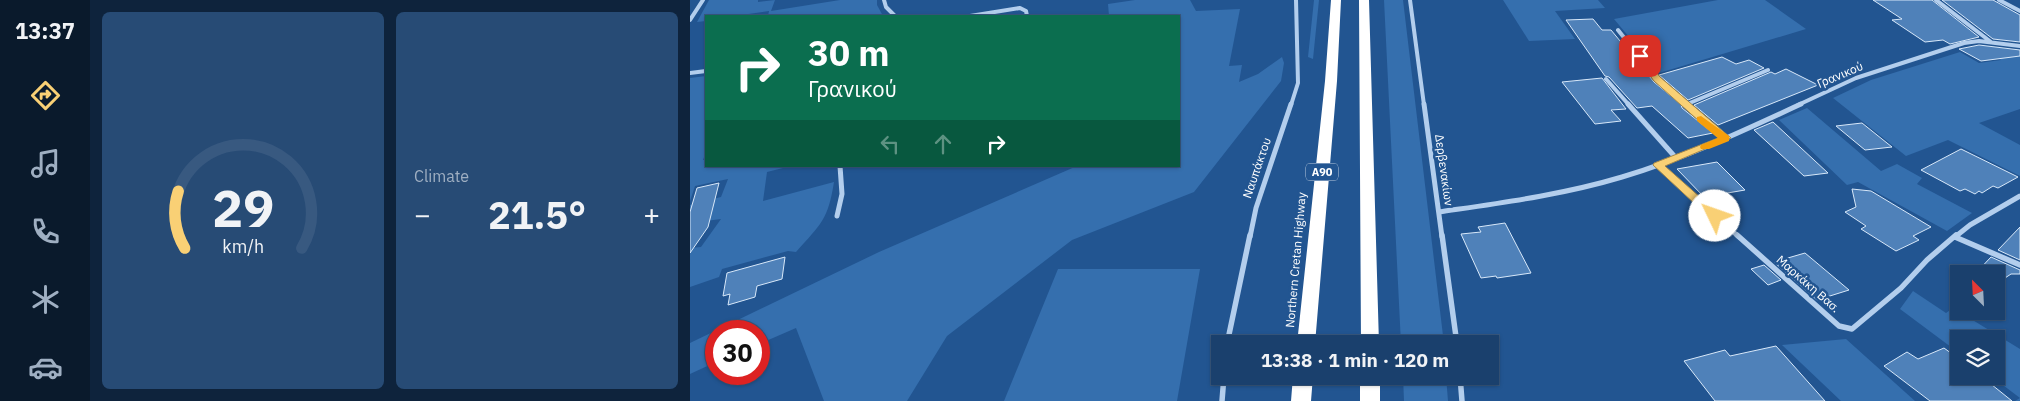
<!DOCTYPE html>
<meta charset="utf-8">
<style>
:root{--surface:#1a406d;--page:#274b75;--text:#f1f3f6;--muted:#9fafc2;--line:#385980;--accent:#f9d075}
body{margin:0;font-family:"IBM Plex Sans",sans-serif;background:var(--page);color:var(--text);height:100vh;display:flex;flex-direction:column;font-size:19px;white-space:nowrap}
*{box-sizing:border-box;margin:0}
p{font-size:16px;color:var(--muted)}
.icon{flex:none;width:28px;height:28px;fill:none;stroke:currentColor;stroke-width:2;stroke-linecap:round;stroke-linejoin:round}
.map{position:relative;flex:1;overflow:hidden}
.panel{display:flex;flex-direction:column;gap:12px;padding:12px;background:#0e233c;width:600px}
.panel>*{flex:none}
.guide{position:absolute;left:15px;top:15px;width:475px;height:152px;border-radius:0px;box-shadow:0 1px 4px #0004,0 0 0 1px var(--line);background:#0b6e4f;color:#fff;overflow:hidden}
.needle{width:32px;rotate:336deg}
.controls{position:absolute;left:1260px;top:265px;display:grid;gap:10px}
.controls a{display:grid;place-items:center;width:55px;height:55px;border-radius:0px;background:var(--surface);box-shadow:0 1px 4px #0004,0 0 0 1px var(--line);font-size:25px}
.speed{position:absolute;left:15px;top:320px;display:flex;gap:10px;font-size:25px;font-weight:700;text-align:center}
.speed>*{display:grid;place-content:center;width:65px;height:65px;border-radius:50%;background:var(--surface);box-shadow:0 1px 4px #0004,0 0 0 1px var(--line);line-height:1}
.speed .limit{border:8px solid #d22;background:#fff;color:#111}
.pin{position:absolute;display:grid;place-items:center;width:42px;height:42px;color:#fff;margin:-21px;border-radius:10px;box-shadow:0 2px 8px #0006}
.me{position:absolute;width:55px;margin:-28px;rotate:312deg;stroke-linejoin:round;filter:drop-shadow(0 0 4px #0008)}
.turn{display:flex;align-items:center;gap:18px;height:105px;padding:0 20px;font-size:22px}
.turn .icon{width:65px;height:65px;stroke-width:2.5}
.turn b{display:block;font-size:35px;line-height:42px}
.lanes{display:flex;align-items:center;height:48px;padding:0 20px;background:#0003;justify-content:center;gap:25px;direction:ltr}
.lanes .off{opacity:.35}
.big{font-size:38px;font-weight:700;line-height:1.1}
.panel .widget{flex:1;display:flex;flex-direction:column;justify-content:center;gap:8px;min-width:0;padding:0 18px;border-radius:8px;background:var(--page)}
.panel .dial{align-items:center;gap:0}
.dial svg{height:130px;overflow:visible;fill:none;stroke:var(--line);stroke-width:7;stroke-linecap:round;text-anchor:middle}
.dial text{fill:var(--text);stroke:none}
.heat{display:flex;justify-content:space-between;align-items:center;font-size:28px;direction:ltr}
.panel .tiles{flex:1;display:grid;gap:12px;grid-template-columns:repeat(2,1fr)}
.trip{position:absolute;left:521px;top:335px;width:288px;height:50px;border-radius:0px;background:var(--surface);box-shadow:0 1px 4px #0004,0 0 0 1px var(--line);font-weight:700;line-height:50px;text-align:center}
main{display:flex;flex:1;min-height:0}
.tabs{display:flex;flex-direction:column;width:90px;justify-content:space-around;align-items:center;background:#0a1a2c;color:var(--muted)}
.tabs .icon{width:35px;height:35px}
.tabs .current{color:var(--accent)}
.tabs b{font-size:22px;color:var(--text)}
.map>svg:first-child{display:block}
.green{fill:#356fae}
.building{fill:#4f81b9;stroke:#d8e8f9}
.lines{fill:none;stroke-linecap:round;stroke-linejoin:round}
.minor-far2{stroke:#b3ceed;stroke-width:4}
.minor-far1{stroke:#b3ceed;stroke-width:5}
.minor{stroke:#b3ceed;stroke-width:5.5}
.motorway{fill:#fff;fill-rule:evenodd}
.route{fill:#f9d075;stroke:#a2874c}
.slow{fill:#f59e0b}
.labels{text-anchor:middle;stroke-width:5;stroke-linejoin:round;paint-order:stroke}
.shield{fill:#225591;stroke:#bdccde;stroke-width:1}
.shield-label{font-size:11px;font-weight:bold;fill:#fff}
.street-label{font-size:12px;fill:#fff;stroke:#225591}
</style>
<main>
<nav class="tabs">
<b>13:37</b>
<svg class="icon current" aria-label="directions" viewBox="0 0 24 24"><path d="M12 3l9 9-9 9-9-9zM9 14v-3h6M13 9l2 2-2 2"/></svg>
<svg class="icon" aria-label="music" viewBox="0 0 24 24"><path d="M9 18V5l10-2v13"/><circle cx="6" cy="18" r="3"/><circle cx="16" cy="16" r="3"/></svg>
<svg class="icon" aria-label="phone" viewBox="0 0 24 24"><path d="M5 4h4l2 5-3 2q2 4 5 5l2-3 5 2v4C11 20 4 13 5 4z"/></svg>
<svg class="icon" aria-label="climate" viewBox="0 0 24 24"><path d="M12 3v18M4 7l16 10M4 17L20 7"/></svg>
<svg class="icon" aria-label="car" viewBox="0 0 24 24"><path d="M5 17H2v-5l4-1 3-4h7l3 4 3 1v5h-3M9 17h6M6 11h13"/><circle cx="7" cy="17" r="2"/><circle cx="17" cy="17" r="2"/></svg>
</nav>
<section class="panel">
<div class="tiles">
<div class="widget dial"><svg viewBox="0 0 100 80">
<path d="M14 69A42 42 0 1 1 86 69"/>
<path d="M14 69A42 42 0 0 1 10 34" stroke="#f9d075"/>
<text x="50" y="56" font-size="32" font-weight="700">29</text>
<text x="50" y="72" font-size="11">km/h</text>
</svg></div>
<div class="widget"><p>Climate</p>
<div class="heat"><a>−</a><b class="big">21.5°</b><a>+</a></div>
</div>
</div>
</section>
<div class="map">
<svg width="1330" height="401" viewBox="0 0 1330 401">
<rect width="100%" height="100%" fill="#225591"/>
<!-- green -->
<path class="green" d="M19,0H68V2L85,0L81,11L150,0H187V5L193,16H78L79,11L45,16H16V21L7,22Z
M445,0H500L506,11L550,9L539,66L552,65L549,82L568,74L592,57L594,63L591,81L504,192L382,240L257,336L217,401H134L106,328L69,344V331H26V362L0,374V343L189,252L387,166H489V16H419L418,4Z
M624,0H629L623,59L618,57Z
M694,0H713L754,344H711Z
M813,0H908L915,8L865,11L885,39L839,41Z
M1028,0H1075L1116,29L969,73L924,19Z
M1296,46L1330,50V109L1289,123L1330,145V176L1258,140L1216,156L1143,98L1181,80L1270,52L1289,63L1311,60L1295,51L1299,50Z
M16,76V152L13,160H16V166H101L77,172L73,201L144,182C138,220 131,224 106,252L98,251L32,269L29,277L0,287V248L11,247L31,219L0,223V205L31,197L38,179L5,186L0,201V78Z
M1117,108L1191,171L1207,164L1232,178L1227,184L1282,213L1257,231L1168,182L1157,185L1089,120Z
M368,269H510L487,401H314Z
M1223,291L1256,313L1263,308L1330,349V401H1325L1330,398L1301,376H1306V339H1269V353L1210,309Z
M1156,339L1225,401H1151L1092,345Z
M713,376H756L758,401H714Z"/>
<!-- building -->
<path class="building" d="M1183,0H1242L1289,37L1260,44L1253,40L1235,42L1202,20L1212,19Z
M1252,0H1303L1330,15V42L1303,39Z
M903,19L912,30H921L964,82L991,104L992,108L1023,133L998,138L962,106L947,108L919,77L915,76L876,20Z
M1289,45L1330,50V56L1291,61L1269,49Z
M1032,57L1046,64L1059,60L1074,68L998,100L969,75Z
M1096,69L1128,85L1028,125L1004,105L1081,72L1085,74Z
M912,78L936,109L921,110L931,121L905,124L872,82Z
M1083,122L1138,173L1114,176L1064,130Z
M1172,123L1202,147L1175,150L1146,126Z
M1271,149L1328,177L1308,188L1303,186L1292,193L1289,191L1285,194L1275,189L1270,191L1231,170Z
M1027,162L1055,190L1014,197L987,169Z
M29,183L18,227L0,253V212L7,188Z
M1162,189L1181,191L1241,227L1223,236L1229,240L1206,251L1171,229L1176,226L1155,212L1166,207Z
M815,223L841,273L807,278L806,276L791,278L771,234L791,232L788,227Z
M1330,227V260L1308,250Z
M1115,253L1159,290L1127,300L1084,262Z
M95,257L92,279L67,286L65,297L38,305L40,294L33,296L37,273Z
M1301,257L1330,270V274H1321L1306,284V274H1285Z
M1074,265L1091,280L1078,285L1061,269Z
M1086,346L1135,401H1025L994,361L1035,350L1040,356Z
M1254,348L1269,359V376H1291L1322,401H1240L1194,366L1217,352L1228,359Z"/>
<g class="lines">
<!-- minor-far2 -->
<path class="minor-far2" d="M194,0L196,7L205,16
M720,0L734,105
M1246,0L1301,42
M1309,0L1330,11
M280,16L330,8L336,11L337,16
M0,20L13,0
M928,30L967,79L998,105
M0,73L16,71
M916,79L939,105
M601,105L608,83L606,0
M995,105L1078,70
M1108,105L1166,78L1274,43L1289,41L1330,46"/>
<!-- minor-far1 -->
<path class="minor-far1" d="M734,104L752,237
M938,104L986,158
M996,104L1036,138
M995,105L997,104
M968,165L1049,237
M749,212C810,203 872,195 932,177C993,159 1053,131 1111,104
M147,216L152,194L150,166
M560,237L566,208L601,104
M1265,237L1280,225L1330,196"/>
<!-- minor -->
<path class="minor" d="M752,235L767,344
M1047,235L1149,326L1162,329L1211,288L1237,260L1266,235
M1265,237L1330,265
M537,344L560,235
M770,376L772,401
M532,401L534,376"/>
<!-- motorway -->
<path class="motorway" d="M641,0H651L647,81L625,344H607L635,81Z
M669,0H679L689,344H671Z
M603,376H623L621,401H601Z
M670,376H690V401H670Z"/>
</g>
<!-- route -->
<path class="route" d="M950,53L953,54L970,77L1041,138L975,166L1029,214L1031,216L1029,219H1021L963,165L964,163L1028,138L964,81L945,56Z"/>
<!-- slow -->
<path class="slow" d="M1011,116L1039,136V141L1019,149H1011L1010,147L1011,145L1028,138L1007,121V117Z"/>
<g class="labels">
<!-- shield labels -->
<rect class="shield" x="616" y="163.5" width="32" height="17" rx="4"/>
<g class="shield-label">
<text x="632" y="176">Α90</text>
</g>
<!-- street labels -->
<g class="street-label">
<text transform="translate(1150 75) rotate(-23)" y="4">Γρανικού</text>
<text transform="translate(567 168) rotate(-71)" y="4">Ναυπάκτου</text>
<text transform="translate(754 170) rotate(82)" y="4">Δερβενακίων</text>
<text transform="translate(606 260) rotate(-85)" y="4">Northern Cretan Highway</text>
<text transform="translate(1118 284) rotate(41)" y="4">Μαρκάκη Βασ.</text>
</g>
</g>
</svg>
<div class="controls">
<a><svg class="needle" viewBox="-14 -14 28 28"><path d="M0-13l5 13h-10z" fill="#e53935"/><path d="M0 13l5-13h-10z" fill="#9fafc2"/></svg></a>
<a><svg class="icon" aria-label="layers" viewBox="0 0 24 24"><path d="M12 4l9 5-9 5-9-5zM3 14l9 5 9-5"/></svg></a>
</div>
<div class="speed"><div class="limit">30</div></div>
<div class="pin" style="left:950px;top:56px;background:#d93025"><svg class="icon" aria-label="arrive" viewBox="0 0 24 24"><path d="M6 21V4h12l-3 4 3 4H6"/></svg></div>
<svg class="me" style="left:1025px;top:216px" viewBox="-20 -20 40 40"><circle r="19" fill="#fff"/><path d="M0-13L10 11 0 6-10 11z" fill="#f9d075"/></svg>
<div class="trip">13:38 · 1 min · 120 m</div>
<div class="guide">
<div class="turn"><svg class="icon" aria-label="right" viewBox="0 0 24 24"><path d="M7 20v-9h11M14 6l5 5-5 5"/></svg><div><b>30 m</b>Γρανικού</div></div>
<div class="lanes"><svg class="icon off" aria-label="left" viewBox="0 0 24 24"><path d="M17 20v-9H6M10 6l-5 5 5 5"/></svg><svg class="icon off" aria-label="ahead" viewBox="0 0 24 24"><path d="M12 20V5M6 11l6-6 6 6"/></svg><svg class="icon" aria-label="right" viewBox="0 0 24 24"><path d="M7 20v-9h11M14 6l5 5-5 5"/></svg></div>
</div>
</div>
</main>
